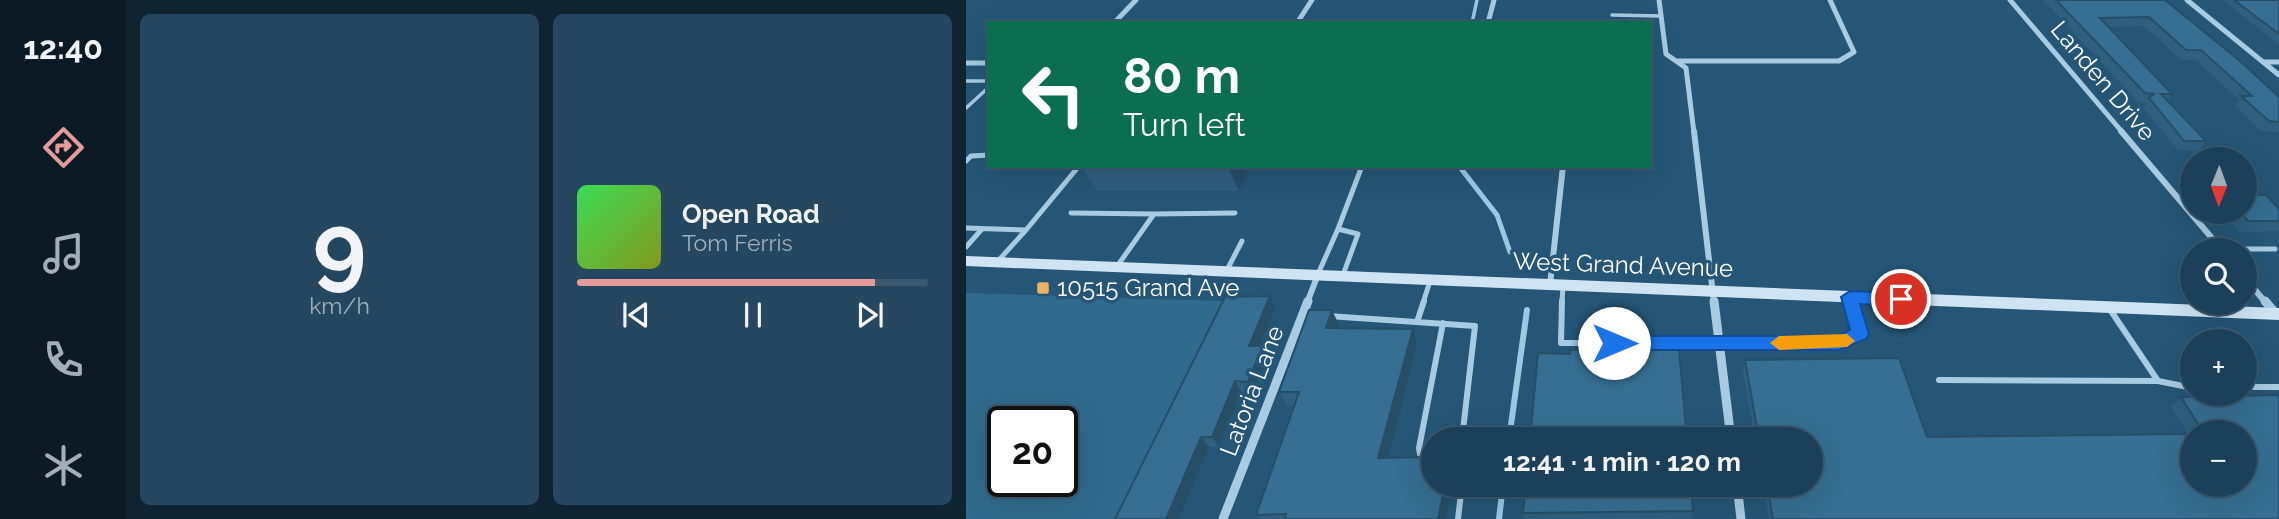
<!DOCTYPE html>
<meta charset="utf-8">
<style>
:root{--surface:#1c4059;--page:#25475f;--text:#f1f3f6;--muted:#a0afba;--line:#3a596f;--accent:#e69b98}
body{margin:0;font-family:Raleway,sans-serif;background:var(--page);color:var(--text);height:100vh;display:flex;flex-direction:column;font-size:26px;white-space:nowrap}
*{box-sizing:border-box;margin:0}
p{font-size:23px;color:var(--muted)}
.icon{flex:none;width:38px;height:38px;fill:none;stroke:currentColor;stroke-width:2;stroke-linecap:round;stroke-linejoin:round}
.map{position:relative;flex:1;overflow:hidden}
.panel{display:flex;flex-direction:column;gap:14px;padding:14px;background:#0f2331;width:840px}
.panel>*{flex:none}
.top-card{position:absolute;left:21px;top:21px;width:665px;height:147px;border-radius:0px;box-shadow:0 7px 28px #0002,0 0 0 2px var(--line);background:#0b6e4f;color:#fff;overflow:hidden}
.needle{width:46px;rotate:181deg}
.fabs{position:absolute;left:1214px;top:147px;display:grid;gap:14px}
.fabs a{display:grid;place-items:center;width:77px;height:77px;border-radius:50%;background:var(--surface);box-shadow:0 7px 28px #0002,0 0 0 2px var(--line);font-size:35px}
.speed{position:absolute;left:21px;top:406px;display:flex;gap:14px;font-size:35px;font-weight:700;text-align:center}
.speed>*{display:grid;place-content:center;width:91px;height:91px;border-radius:50%;background:var(--surface);box-shadow:0 7px 28px #0002,0 0 0 2px var(--line);line-height:1}
.speed .limit{border:4px solid #111;border-radius:10px;background:#fff;color:#111}
.pin{position:absolute;display:grid;place-items:center;width:60px;height:60px;color:#fff;margin:-30px;border:4px solid #fff;border-radius:50%;box-shadow:0 2px 7px #0007}
.me{position:absolute;width:77px;margin:-38px;rotate:90deg;stroke-linejoin:round;filter:drop-shadow(0 0 5px #0008)}
.turn{display:flex;align-items:center;gap:24px;height:147px;padding:0 21px;font-size:32px}
.turn .icon{width:91px;height:91px;stroke-width:2.5}
.turn b{display:block;font-size:49px;line-height:60px}
.panel .widget{flex:1;display:flex;flex-direction:column;justify-content:center;gap:10px;min-width:0;padding:0 24px;border-radius:10px;background:var(--page)}
.panel .dial{align-items:center;gap:0}
.dial b{font-size:91px;line-height:1}
.song{display:flex;align-items:center;gap:21px}
.cover{width:84px;height:84px;border-radius:10px;background:linear-gradient(135deg,hsl(130 70% 55%),hsl(70 70% 35%))}
.played{height:7px;border-radius:4px;background:linear-gradient(90deg,var(--accent) 85%,var(--line) 85%)}
.keys{display:flex;justify-content:space-around;direction:ltr}
.panel .tiles{flex:1;display:grid;gap:14px;grid-template-columns:repeat(2,1fr)}
.trip{position:absolute;left:455px;top:427px;width:402px;height:70px;border-radius:35px;background:var(--surface);box-shadow:0 7px 28px #0002,0 0 0 2px var(--line);font-weight:700;line-height:70px;text-align:center}
main{display:flex;flex:1;min-height:0}
.dock{display:flex;flex-direction:column;width:126px;justify-content:space-around;align-items:center;background:#0b1a24;color:var(--muted)}
.dock .icon{width:49px;height:49px}
.dock .active{color:var(--accent)}
.dock b{font-size:32px;color:var(--text)}
.map>svg:first-child{display:block}
.green{fill:#306a8e;fill-rule:evenodd}
.lines{fill:none;stroke-linecap:round;stroke-linejoin:round}
.stream-far2{stroke:#9bc8e3;stroke-width:3.5}
.stream-far1{stroke:#9bc8e3;stroke-width:5}
.stream{stroke:#9bc8e3;stroke-width:6}
.service-far2{stroke:#a7cbe2;stroke-width:3.5}
.service-far1{stroke:#a7cbe2;stroke-width:5}
.service{stroke:#a7cbe2;stroke-width:6}
.minor-far2{stroke:#a7cbe2;stroke-width:5}
.minor-far1{stroke:#a7cbe2;stroke-width:6}
.minor{stroke:#a7cbe2;stroke-width:9}
.secondary{fill:#cfe4f3;fill-rule:evenodd}
.wall{fill:#2e5f7e;fill-rule:evenodd}
.shaded-wall{fill:#264e67}
.building{fill:#366f93;stroke:#264e67;stroke-width:2}
.route{fill:#1a73e8;stroke:#114b97;stroke-width:2}
.slow{fill:#f59e0b}
.poi-dot{fill:#ebb26c;stroke:#255677;stroke-width:2.5}
.labels{text-anchor:middle;stroke-width:7;stroke-linejoin:round;paint-order:stroke}
.street-label{font-size:24px;fill:#fff;stroke:#255677}
.poi-label{font-size:24px;fill:#fff;stroke:#255677;text-anchor:start}
</style>
<main>
<nav class="dock">
<b>12:40</b>
<svg class="icon active" aria-label="directions" viewBox="0 0 24 24"><path d="M12 3l9 9-9 9-9-9zM9 14v-3h6M13 9l2 2-2 2"/></svg>
<svg class="icon" aria-label="music" viewBox="0 0 24 24"><path d="M9 18V5l10-2v13"/><circle cx="6" cy="18" r="3"/><circle cx="16" cy="16" r="3"/></svg>
<svg class="icon" aria-label="phone" viewBox="0 0 24 24"><path d="M5 4h4l2 5-3 2q2 4 5 5l2-3 5 2v4C11 20 4 13 5 4z"/></svg>
<svg class="icon" aria-label="climate" viewBox="0 0 24 24"><path d="M12 3v18M4 7l16 10M4 17L20 7"/></svg>
</nav>
<section class="panel">
<div class="tiles">
<div class="widget dial"><b>9</b><p>km/h</p></div>
<div class="widget">
<div class="song"><i class="cover"></i><div><b>Open Road</b><p>Tom Ferris</p></div></div>
<div class="played"></div>
<div class="keys"><svg class="icon" aria-label="previous" viewBox="0 0 24 24"><path d="M18 5L8 12l10 7zM5 5v14"/></svg><svg class="icon" aria-label="pause" viewBox="0 0 24 24"><path d="M8 5v14M16 5v14"/></svg><svg class="icon" aria-label="next" viewBox="0 0 24 24"><path d="M6 5l10 7-10 7zM19 5v14"/></svg></div>
</div>
</div>
</section>
<div class="map">
<svg width="1313" height="519" viewBox="0 0 1313 519">
<rect width="100%" height="100%" fill="#255677"/>
<!-- green -->
<path class="green" d="M0,293L257,301L149,519H0ZM37,422H96V481H37Z"/>
<g class="lines">
<!-- stream-far2 -->
<path class="stream-far2" d="M506,23L511,0"/>
<!-- stream-far1 -->
<path class="stream-far1" d="M493,166L531,215L544,252"/>
<!-- stream -->
<path class="stream" d="M543,439L561,310
M533,519L537,485"/>
<!-- service-far2 -->
<path class="service-far2" d="M646,15L694,16
M0,81H23
M0,108L23,87"/>
<!-- service-far1 -->
<path class="service-far1" d="M0,161L5,156L23,155
M105,213L188,214
M0,228L60,230L32,261
M372,229L396,166
M60,230L113,166
M0,247L16,229
M1255,249H1309
M152,265L188,214L269,213
M261,270L276,241
M352,274L372,229L392,234L377,275
M884,299L885,303
M457,303L464,281
M596,303L597,285"/>
<!-- service -->
<path class="service" d="M596,301L595,343H873L894,334L885,301
M1143,308L1192,381L1227,388
M362,316L509,326L496,439
M451,322L458,301
M973,380L1192,381
M1279,387H1313
M467,454H454L453,448L477,323
M492,519L496,485"/>
<!-- minor-far2 -->
<path class="minor-far2" d="M693,0L700,54L720,68L728,133
M1044,0L1157,133
M1221,0L1313,75
M148,23L170,0
M331,23L346,0
M522,23L528,0
M712,61H873L888,52L864,0
M1297,62H1313
M0,63H23"/>
<!-- minor-far1 -->
<path class="minor-far1" d="M728,131L748,303
M1155,131L1256,250
M1279,278L1300,303
M584,285L597,166
M341,303L351,277"/>
<!-- minor -->
<path class="minor" d="M748,301L765,439
M1299,301L1310,314
M771,485L775,519
M257,519L342,301"/>
<!-- secondary -->
<path class="secondary" d="M0,256L1313,308V320L0,266Z"/>
</g>
<!-- wall -->
<path class="wall" d="M1077,0H1199L1313,97V132L1296,131L1269,106L1273,100L1230,60H1215L1178,26L1142,27L1206,94L1202,101L1240,141L1233,151L1212,150L1177,108L1180,103H1173Z
M1257,0H1313V44H1312Z
M115,166H281L279,170L282,176L273,191H132Z
M1279,195L1313,209V231L1274,232L1256,212H1279Z
M310,307L293,346L302,356L288,392H275L253,447H243L213,519H149Z
M373,325L371,328L451,344L422,458L480,519H293L290,515L328,407L321,406L313,392Z
M933,358L961,437L1222,434L1205,407L1215,397L1313,395V519H803L797,485H845V439H789L777,371L779,360ZM1227,432H1279V485H1227Z
M727,511L726,519H559L557,513Z"/>
<!-- shaded-wall -->
<path class="shaded-wall" d="M261,166H281L279,170L282,176L273,191Z
M304,296L310,307L289,356L283,346Z
M366,310L373,325L367,343L360,328Z
M447,329L451,344L419,472L412,458Z
M297,346L302,356L288,392L282,382Z
M269,381L275,392L253,447L246,437Z
M235,437L243,447L213,519H200Z
M479,485H486L480,519H472Z"/>
<!-- building -->
<path class="building" d="M1090,0H1199L1274,61L1313,97V122L1303,121L1275,96H1286L1235,50H1220L1183,17L1134,18L1206,94H1195L1240,141H1218L1183,98L1188,94L1179,93Z
M1268,0H1313V34Z
M1279,195H1300L1313,209V221H1282L1274,212H1279V200H1284Z
M304,296L283,346H297L282,382L269,381L246,437H235L200,519H149L259,297Z
M343,310H366L360,328L447,329L412,458L467,457V485H479L472,519H319L320,514L290,515L333,392H313Z
M713,349L721,439H564L572,353L604,354V350Z
M933,358L961,437L1227,434V485H1279V432H1237L1215,397L1313,395V519H807L801,485H845V439H793L779,360Z
M560,485H725L727,511L557,513Z"/>
<!-- route -->
<path class="route" d="M884,291L935,293L944,299L935,306L894,304L903,334L900,339L873,350H648L639,343L648,336H871L884,330L875,297Z"/>
<!-- slow -->
<path class="slow" d="M881,334L889,341L881,347L813,350L804,343L813,336Z"/>
<!-- markers -->
<rect class="poi-dot" x="70" y="281" width="14" height="14" rx="3.5"/>
<g class="labels">
<!-- street labels -->
<g class="street-label">
<text transform="translate(1137 81) rotate(50)" y="8">Landen Drive</text>
<text transform="translate(657 265) rotate(2)" y="8">West Grand Avenue</text>
<text transform="translate(286 391) rotate(-69)" y="8">Latoria Lane</text>
</g>
<!-- poi labels -->
<g class="poi-label">
<text x="91" y="296">10515 Grand Ave</text>
</g>
</g>
</svg>
<div class="fabs">
<a><svg class="needle" viewBox="-14 -14 28 28"><path d="M0-13l5 13h-10z" fill="#e53935"/><path d="M0 13l5-13h-10z" fill="#a0afba"/></svg></a>
<a><svg class="icon" aria-label="search" viewBox="0 0 24 24"><circle cx="10" cy="10" r="6"/><path d="M15 15l6 6"/></svg></a>
<a>+</a>
<a>−</a>
</div>
<div class="speed"><div class="limit">20</div></div>
<div class="pin" style="left:935px;top:299px;background:#d93025"><svg class="icon" aria-label="arrive" viewBox="0 0 24 24"><path d="M6 21V4h12l-3 4 3 4H6"/></svg></div>
<svg class="me" style="left:648px;top:343px" viewBox="-20 -20 40 40"><circle r="19" fill="#fff"/><path d="M0-13L10 11 0 6-10 11z" fill="#1a73e8"/></svg>
<div class="trip">12:41 · 1 min · 120 m</div>
<div class="top-card">
<div class="turn"><svg class="icon" aria-label="left" viewBox="0 0 24 24"><path d="M17 20v-9H6M10 6l-5 5 5 5"/></svg><div><b>80 m</b>Turn left</div></div>
</div>
</div>
</main>
